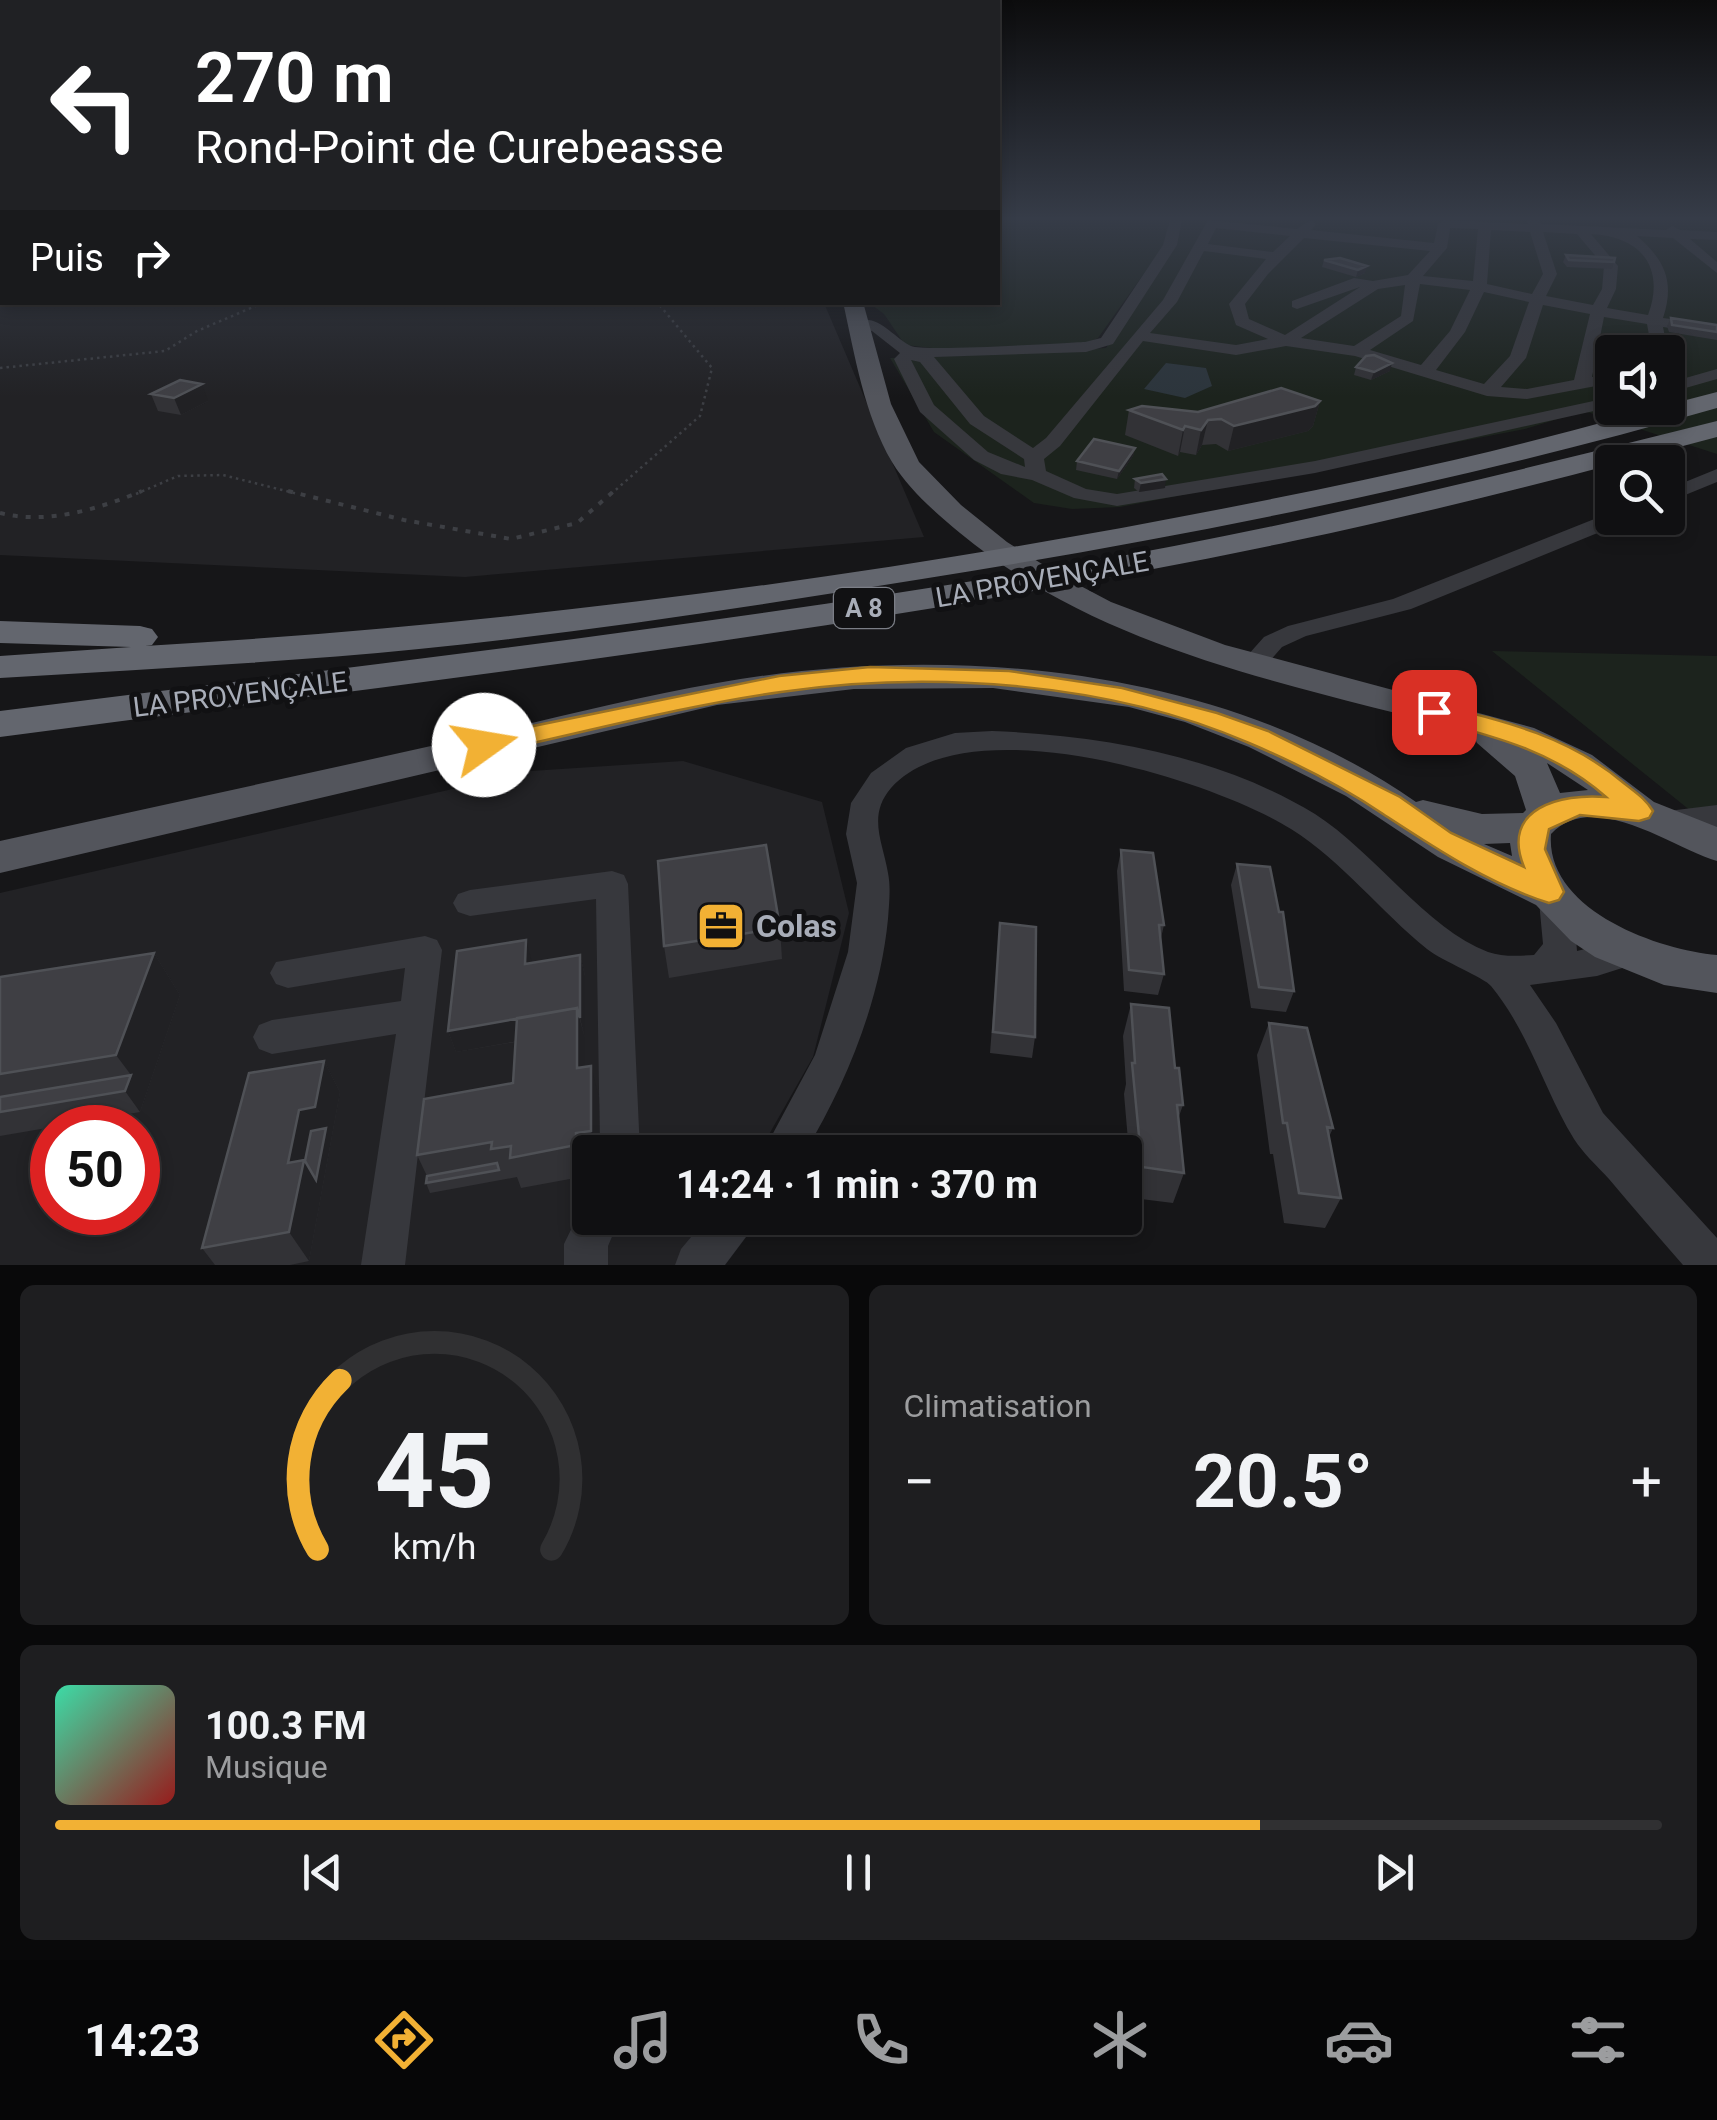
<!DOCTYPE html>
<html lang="fr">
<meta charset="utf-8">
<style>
:root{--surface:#101012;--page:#1e1e20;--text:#f1f3f6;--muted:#9c9d9f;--line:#303032;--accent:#f2b134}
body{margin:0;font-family:Roboto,sans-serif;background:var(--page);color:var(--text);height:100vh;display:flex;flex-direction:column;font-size:38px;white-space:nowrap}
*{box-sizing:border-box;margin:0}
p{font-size:32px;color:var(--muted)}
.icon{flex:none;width:55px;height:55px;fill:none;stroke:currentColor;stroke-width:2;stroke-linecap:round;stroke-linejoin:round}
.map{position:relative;height:1265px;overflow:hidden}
.panel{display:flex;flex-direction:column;gap:20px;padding:20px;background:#09090a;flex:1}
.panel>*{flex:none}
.top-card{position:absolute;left:0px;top:0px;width:1000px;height:305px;box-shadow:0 5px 15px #0003,0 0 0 2px var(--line);background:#202124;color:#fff;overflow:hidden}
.tools{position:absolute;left:1595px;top:335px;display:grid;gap:20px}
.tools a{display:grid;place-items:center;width:90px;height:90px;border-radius:10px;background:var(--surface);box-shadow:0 5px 15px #0003,0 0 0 2px var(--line);font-size:50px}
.speed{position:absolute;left:30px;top:1105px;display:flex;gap:20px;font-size:50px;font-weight:700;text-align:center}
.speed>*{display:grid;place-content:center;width:130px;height:130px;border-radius:50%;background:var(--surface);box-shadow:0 5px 15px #0003,0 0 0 2px var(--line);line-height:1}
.speed .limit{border:15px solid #d22;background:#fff;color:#111}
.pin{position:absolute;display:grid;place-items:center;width:85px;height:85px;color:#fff;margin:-42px;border-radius:20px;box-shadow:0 5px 15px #0006}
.me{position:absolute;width:110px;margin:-55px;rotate:77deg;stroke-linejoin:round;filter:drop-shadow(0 0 8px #0008)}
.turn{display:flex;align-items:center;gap:35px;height:210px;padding:0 30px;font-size:45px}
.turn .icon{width:130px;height:130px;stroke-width:2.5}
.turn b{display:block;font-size:70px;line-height:85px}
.then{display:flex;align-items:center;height:95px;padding:0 30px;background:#0003;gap:20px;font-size:38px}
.big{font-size:75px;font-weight:700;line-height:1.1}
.panel .tile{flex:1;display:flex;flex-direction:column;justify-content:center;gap:15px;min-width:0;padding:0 35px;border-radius:15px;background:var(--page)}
.panel .dial{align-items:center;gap:0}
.dial svg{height:260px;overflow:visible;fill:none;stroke:var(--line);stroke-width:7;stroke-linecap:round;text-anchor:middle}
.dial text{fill:var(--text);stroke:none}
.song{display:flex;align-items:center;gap:30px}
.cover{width:120px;height:120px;border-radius:15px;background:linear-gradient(135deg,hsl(160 70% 55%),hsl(0 70% 35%))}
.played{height:10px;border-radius:5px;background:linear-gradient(90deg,var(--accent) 75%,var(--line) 75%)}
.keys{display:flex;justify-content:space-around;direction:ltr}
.heat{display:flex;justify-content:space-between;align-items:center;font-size:55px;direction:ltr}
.panel .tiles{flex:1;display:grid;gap:20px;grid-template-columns:1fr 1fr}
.tile:last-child{grid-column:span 2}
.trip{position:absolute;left:572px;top:1135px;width:570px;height:100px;border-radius:10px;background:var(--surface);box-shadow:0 5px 15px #0003,0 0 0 2px var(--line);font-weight:700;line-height:100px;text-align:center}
.tabs{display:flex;height:160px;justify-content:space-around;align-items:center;background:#060607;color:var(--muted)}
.tabs .icon{width:70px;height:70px}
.tabs .current{color:var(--accent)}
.tabs b{font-size:45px;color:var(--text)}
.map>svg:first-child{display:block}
.built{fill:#222225;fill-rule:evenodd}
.green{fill:#1c231d;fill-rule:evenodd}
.water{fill:#2c353c}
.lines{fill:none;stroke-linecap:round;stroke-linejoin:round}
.path-far1{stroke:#3d3f44;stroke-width:2.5;stroke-dasharray:2.5 4;stroke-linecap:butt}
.path{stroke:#3d3f44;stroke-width:4;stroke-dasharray:5 8;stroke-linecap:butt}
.minor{fill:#37383d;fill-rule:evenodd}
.major{fill:#53555c;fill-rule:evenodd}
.highway{fill:#63666e;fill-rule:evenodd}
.wall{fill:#323236}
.shaded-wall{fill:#212124}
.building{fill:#3f3f44;stroke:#4f5156;stroke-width:2.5}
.route{fill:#f2b134;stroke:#9d7322;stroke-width:2.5}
.labels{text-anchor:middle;stroke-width:10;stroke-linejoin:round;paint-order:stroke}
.shield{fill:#111113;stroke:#7b7e86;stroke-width:2.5}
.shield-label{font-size:25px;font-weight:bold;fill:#a8adb8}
.street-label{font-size:28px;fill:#a8adb8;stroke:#111113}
.near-poi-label{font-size:32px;font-weight:bold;fill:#a8adb8;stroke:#111113;text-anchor:start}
</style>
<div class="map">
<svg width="1717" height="1265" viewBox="0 0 1717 1265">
<rect width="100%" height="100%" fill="#161618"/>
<!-- built -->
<path class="built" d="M0,288L2,302L824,303L924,537L465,577L0,555Z
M683,761L822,802L849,913L813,1057L759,1152H590V1218H723L696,1265H0V893L531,771ZM52,1128H138V1212H52Z"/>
<!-- green -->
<path class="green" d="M998,220H1172L1165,244L1098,338L1087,344L967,352L905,345L884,314L869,303L998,302Z
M1175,220H1717V454L1584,411L1525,429L1120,507L1072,509L1034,503L934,432L890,358L1106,348L1176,246ZM1612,352H1668V408H1612Z
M1492,651L1717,656V832Z"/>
<!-- water -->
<path class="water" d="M1166,363L1206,368L1212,386L1185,398L1144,389Z"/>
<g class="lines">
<!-- path-far1 -->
<path class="path-far1" d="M0,368L165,351L197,331L265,302
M136,494L178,476L223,475L298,494
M611,494L700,416L712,368L657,302"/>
<!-- path -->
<path class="path" d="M288,491L404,520L511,539L577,523L614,491
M0,513C46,525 99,509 142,491"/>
<!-- minor -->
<path class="minor" d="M1170,220H1182L1177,245L1113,344L1086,352L934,357L984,416L1033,448L1046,438L1163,300L1208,220L1297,229L1310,220L1316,224L1311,230L1434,243L1438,224L1444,220L1528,224L1527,220H1539L1541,224L1666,230L1672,226L1680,230L1717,232V240L1690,239L1717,262V273L1673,238L1637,236C1665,260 1675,282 1663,318L1717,325V335L1663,327L1668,352H1652L1647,324L1604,317L1592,377L1612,373V383L1527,399L1487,396L1355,356L1286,346L1236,355L1143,341L1060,446L1044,459L1046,471L1086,489L1117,494L1315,461L1612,397V407L1315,473L1117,506L1074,498L1032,480L1001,474L974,460L920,412L894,359L900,353L872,331L850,325C875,308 891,336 911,346C925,352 1060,343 1085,342L1101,338L1163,245ZM1216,228L1290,236L1273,252L1208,244ZM1450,228L1478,229L1473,281L1423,276L1447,248ZM1491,230L1530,232L1543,274L1532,294L1487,284ZM1543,232L1577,234L1604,266L1602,289L1593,305L1546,296L1557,274ZM1591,234C1640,236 1666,267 1648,315L1607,308L1616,289L1618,266ZM1304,238L1430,251L1408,275L1373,281L1354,278L1292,301V307L1297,309L1360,287L1285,335L1249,319L1245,304L1268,274ZM1204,251L1266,259L1229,304L1236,325L1268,339L1236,345L1150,333L1177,302ZM1420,284L1470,290L1450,331L1421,365L1370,350L1413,321ZM1405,285L1401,316L1354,346L1301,338L1378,289ZM1484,292L1529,302L1510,356L1484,384L1436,370L1465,332ZM1543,305L1590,314L1574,380L1527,389L1501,387L1526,358ZM911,360L920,362L970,424L1024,459L1025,467L988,452L934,405Z
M1717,369V379L1668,393V383Z
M1717,469V482L1668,502V489Z
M1612,512V518H1624L1622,523L1411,609L1306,636L1282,647L1261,671L1252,673L1239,665L1264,637L1288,626L1393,599Z
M992,731C1102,735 1220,756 1315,814C1373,851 1427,929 1488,952C1502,957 1519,956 1534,955L1543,944L1539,901L1544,892L1556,888L1568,892L1573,901L1577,951L1629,938L1641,942L1646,952L1641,962L1597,976L1530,985L1556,1023L1603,1113L1717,1238V1265H1683C1658,1236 1633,1208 1609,1179C1597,1166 1583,1153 1574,1139C1544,1090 1529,1032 1491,986C1485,978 1442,961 1427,949C1380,911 1343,862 1291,829C1209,778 966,704 891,788C867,816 883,842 888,873C891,888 889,904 888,919C880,1001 847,1082 805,1152H763L815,1055L848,952L857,883L846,834L851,803L871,773L906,748L955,733Z
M1717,805V827L1671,831L1660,828L1656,820L1660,812Z
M612,871L624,875L628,884L640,1152H600L596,899L470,916L458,912L453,903L458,894L470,890Z
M425,936L437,940L442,950L405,1265H361L396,1034L272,1054L259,1049L253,1037L259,1025L272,1020L401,1001L405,968L288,988L276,984L270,973L276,962Z
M590,1200V1218H620L608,1246V1265H564V1244L584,1203Z
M707,1218H755L749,1233L725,1265H675L681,1249Z"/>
<!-- major -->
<path class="major" d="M843,302H863L891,404L919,462L961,505L1007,542L1058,574L1111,602L1225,645L1534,728L1592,755L1654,802L1717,827V861C1673,848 1593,788 1551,834C1545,910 1658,950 1717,955V993L1664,985L1595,957L1571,941L1536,905L1438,857L1346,796L1249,747L1185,722L1129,707L993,688L854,689L717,705L0,873V841C153,807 306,774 458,740C544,721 630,698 717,683C947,642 1220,665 1416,802L1423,800L1482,814L1523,813L1526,810L1515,776L1477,743L1472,733C1296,685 1105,653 960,533C935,512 909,490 892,462C864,414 855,356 843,302ZM1547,763L1588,790L1560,793ZM1510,843L1512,856L1484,844Z"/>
<!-- highway -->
<path class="highway" d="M1717,392V408C1456,483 1190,536 922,579C755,606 587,632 419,649C280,663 140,669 0,678V656L131,647L0,643V621L140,626L152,629L158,637L152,645L145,646C585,620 1024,557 1454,460C1543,440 1630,414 1717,392Z
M1717,421V437C1577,474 1437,511 1293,541C866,631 432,680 0,737V711C359,666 719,625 1076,564C1292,527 1504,474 1717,421Z"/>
</g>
<!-- wall -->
<path class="wall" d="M1566,255L1614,262L1612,269L1567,267L1563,262Z
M1340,258L1365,273L1356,277L1322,267L1324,260Z
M1671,318L1717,333V340L1669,332L1667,326Z
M1356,367L1390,371L1371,380L1354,375Z
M151,394L208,401L181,415L158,411Z
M1320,401L1313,426L1308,431L1228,451L1216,444L1202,445L1196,455L1180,452L1178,456L1125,435L1129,410L1198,412Z
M1135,448L1133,456L1117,479L1076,470L1077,461Z
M1135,479L1165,488L1139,492L1134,488Z
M1121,850L1164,925L1161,938L1164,974L1158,995L1124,991L1117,871Z
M1237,864L1279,912L1294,991L1286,1012L1251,1008L1231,885Z
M1000,923L1035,1037L1032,1058L990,1053Z
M780,928L782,959L669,978L664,946Z
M154,953L180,995L140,1112L0,1136V977Z
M580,955L585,976V1067L599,1097L600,1152H590V1163L585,1164L586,1176L521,1188L517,1177L430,1193L426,1183L427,1176L417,1155L513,1083L515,1042L456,1052L448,1031L532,963Z
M1131,1004L1175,1068L1183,1105L1178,1119L1184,1173L1173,1203L1133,1198L1124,1094L1126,1084L1123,1036Z
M1269,1023L1333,1128L1329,1137L1341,1198L1325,1228L1284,1223L1273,1154H1270L1257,1055Z
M324,1061L340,1092L309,1261L290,1265H215L202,1248Z"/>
<!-- shaded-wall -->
<path class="shaded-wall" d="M1367,266L1365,273L1356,277L1358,270Z
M1392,363L1390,371L1371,380L1374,372Z
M202,384L208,401L181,415L174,398Z
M1320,401L1313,426L1308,431L1228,451L1234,426Z
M1208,420L1202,445L1196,455L1201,430Z
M1185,426L1180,452L1178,456L1183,430Z
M1135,448L1133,456L1117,479L1119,471Z
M1166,479L1165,488L1139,492L1141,483Z
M526,940L532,962L531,985L525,964Z
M154,953L180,995L140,1112L125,1091L131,1075L116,1055Z
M580,955L585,976V1039L580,1018Z
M577,1008L585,1039V1100L577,1068Z
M520,1019L524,1040L456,1052L448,1031Z
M324,1061L340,1092L309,1261L289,1232L288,1163L299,1110Z
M591,1066L599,1097L600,1152H597L591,1131Z
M576,1133L585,1164L586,1176L576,1145Z"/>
<!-- building -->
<path class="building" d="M1566,255L1615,258L1614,262L1569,260Z
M1340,258L1367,266L1358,270L1324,260Z
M1671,318L1717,325V332L1672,325Z
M1374,355L1392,363L1374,372L1356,367L1366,356Z
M180,380L202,384L174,398L151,394Z
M1281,388L1320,401L1315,406L1234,426L1221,419L1208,420L1201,430L1185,426L1183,430L1129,410L1142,406L1198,412Z
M1094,439L1135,448L1119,471L1077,461Z
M1162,474L1166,479L1141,483L1135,479Z
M766,845L780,928L664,946L658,861Z
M1121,850L1153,853L1164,925H1159L1164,974L1129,970Z
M1237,864L1270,867L1279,912H1283L1294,991L1259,987Z
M1000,923L1036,927L1035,1037L993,1032Z
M526,940L525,964L580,955V1018L577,1008L448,1031L457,951Z
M154,953L116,1055L0,1074V977Z
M1131,1004L1169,1008L1175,1068H1179L1183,1105H1177L1184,1173L1142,1167L1132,1063H1135Z
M577,1008V1068L591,1066V1131L576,1133V1145L510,1158L511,1146L491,1149L492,1142L417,1155L424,1099L513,1083L517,1018Z
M1269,1023L1307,1028L1333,1128L1327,1127L1341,1198L1299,1193L1287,1123H1283Z
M324,1061L315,1107L299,1110L288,1163L304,1160L289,1232L202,1248L249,1073Z
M131,1075L125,1091L0,1112V1097Z
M326,1128L316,1180L305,1161L311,1131Z
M497,1163L499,1170L426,1183L427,1176Z"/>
<!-- sky -->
<linearGradient id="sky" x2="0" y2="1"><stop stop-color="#0c0c0d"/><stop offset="0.55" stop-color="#363c48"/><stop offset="1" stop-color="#363c48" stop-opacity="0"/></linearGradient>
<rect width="1717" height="397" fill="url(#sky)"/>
<!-- route -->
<path class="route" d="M870,667L1009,671L1122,688L1217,713L1268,731L1400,797L1451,833L1524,867C1500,808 1561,793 1606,797C1553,750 1492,736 1425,718L1421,712L1425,706L1434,704C1504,721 1569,736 1625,784C1635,792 1646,799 1653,811L1649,818L1639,821L1580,815L1549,829L1545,849L1564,892L1559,900L1549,903C1489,884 1435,848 1383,814C1343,787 1294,762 1249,743C1110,682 930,670 781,692C682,706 582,733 484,754L475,751L472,745L475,739L484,736L779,676Z"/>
<!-- icons -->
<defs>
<g id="office-square" transform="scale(2.5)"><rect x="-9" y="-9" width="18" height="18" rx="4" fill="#f2b134" stroke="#111113"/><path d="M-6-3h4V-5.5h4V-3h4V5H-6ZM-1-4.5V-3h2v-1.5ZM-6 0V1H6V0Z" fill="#111"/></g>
</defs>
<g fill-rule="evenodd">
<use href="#office-square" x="721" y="926"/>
</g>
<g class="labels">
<!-- shield labels -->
<rect class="shield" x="834" y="588" width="60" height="40" rx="8"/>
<g class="shield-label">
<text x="864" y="617">A 8</text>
</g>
<!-- street labels -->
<g class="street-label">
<text transform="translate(1042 579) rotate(-10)" y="10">LA PROVENÇALE</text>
<text transform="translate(240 694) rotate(-7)" y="10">LA PROVENÇALE</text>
</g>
<!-- near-poi labels -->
<g class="near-poi-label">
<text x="756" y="937">Colas</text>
</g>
</g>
</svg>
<div class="tools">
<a><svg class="icon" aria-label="sound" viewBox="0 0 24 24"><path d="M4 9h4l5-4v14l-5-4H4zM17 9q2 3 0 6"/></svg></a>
<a><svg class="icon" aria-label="search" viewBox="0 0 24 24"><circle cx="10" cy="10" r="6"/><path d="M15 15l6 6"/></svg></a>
</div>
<div class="speed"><div class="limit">50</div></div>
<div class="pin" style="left:1434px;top:712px;background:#d93025"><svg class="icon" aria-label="arrive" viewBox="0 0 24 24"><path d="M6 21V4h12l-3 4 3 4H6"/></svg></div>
<svg class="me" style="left:484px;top:745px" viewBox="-20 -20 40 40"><circle r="19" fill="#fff"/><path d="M0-13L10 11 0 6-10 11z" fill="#f2b134"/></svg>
<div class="trip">14:24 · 1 min · 370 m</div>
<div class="top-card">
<div class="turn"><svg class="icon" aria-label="left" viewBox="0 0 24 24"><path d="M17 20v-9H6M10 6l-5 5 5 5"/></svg><div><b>270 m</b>Rond-Point de Curebeasse</div></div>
<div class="then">Puis<svg class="icon" aria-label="right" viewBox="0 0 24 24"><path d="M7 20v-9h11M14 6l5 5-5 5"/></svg></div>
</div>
</div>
<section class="panel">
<div class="tiles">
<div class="tile dial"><svg viewBox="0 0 100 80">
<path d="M14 69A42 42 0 1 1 86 69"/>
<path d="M14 69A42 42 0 0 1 21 17" stroke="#f2b134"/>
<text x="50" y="56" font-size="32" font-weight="700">45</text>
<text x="50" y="72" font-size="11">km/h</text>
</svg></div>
<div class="tile"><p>Climatisation</p>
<div class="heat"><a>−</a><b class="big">20.5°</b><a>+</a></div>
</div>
<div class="tile">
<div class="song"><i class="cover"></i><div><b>100.3 FM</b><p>Musique</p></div></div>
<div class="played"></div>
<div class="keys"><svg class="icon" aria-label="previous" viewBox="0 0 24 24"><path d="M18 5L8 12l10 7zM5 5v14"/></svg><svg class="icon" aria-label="pause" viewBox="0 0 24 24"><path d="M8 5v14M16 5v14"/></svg><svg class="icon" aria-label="next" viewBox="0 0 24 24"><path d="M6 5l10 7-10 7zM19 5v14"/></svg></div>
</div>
</div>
</section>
<nav class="tabs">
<b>14:23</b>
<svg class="icon current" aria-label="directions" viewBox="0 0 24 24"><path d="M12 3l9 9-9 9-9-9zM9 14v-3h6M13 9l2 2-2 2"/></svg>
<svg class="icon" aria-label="music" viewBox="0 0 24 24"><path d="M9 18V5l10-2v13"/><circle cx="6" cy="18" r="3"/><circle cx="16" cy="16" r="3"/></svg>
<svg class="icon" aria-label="phone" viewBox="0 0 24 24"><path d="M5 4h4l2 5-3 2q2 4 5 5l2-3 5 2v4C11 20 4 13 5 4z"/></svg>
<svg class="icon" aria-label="climate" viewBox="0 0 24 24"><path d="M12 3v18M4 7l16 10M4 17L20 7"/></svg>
<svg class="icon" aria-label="car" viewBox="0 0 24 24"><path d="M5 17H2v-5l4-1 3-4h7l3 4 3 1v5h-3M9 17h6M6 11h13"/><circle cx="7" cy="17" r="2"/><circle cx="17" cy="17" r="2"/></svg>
<svg class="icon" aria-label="filters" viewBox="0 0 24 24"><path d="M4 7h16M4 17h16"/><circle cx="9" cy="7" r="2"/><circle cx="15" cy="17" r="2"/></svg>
</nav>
